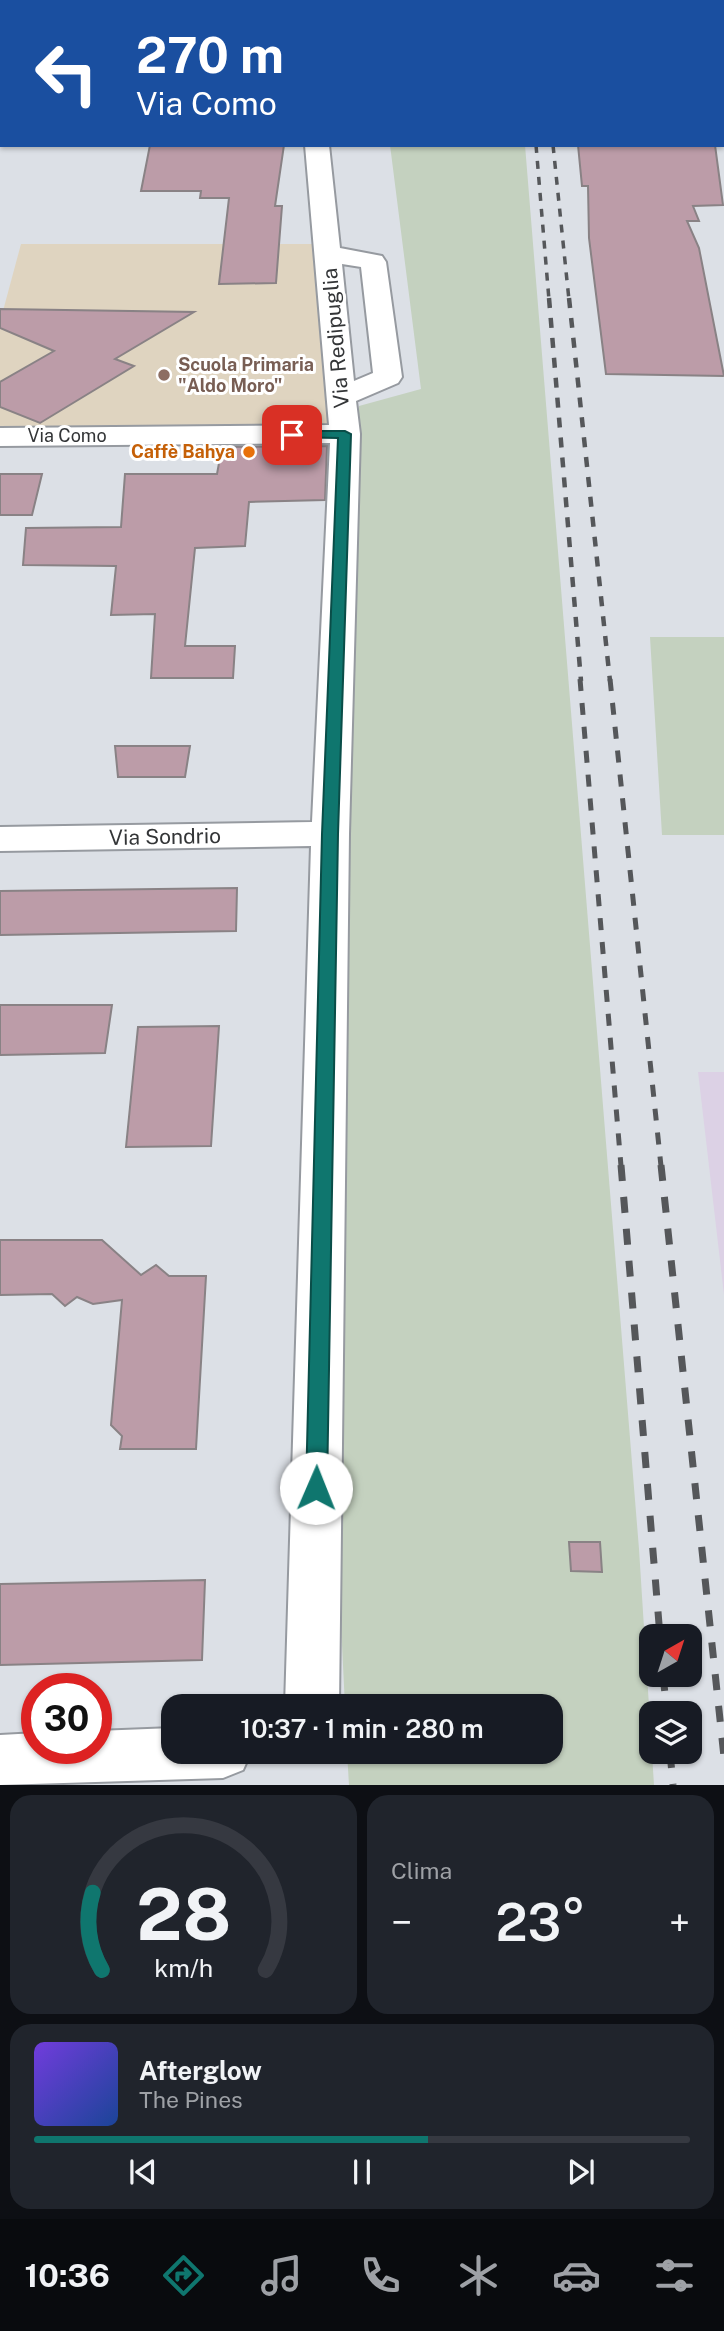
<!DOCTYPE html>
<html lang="it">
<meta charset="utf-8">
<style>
:root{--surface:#171b24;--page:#20242c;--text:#f1f3f6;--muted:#9ea1a6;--line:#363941;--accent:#0f766e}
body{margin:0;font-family:"Public Sans",sans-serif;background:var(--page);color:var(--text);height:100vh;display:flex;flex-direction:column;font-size:26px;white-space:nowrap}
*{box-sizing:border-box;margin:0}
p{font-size:23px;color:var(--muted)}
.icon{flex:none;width:38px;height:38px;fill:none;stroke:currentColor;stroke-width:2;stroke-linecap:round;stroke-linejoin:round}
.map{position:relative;height:1785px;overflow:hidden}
.details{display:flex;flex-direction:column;gap:10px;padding:10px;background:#0d0f14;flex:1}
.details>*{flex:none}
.banner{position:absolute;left:0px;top:0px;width:724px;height:147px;box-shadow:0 2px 5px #0004;background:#1a4fa0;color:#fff;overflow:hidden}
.needle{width:46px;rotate:39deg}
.controls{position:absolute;left:639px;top:1624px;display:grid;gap:14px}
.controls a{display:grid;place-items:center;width:63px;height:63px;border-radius:14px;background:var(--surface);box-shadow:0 2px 5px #0004;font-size:35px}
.speed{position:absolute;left:21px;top:1673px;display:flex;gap:14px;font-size:35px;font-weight:700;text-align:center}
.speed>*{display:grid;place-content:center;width:91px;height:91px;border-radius:50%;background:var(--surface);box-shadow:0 2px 5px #0004;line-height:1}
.speed .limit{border:10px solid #d22;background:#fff;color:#111}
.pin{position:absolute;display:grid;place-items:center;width:60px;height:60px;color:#fff;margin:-30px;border-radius:14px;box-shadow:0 4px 10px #0006}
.me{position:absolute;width:77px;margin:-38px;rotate:1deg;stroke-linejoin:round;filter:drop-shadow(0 0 5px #0008)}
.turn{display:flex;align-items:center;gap:24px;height:147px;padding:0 21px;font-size:32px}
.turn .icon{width:91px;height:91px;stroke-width:2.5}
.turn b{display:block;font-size:49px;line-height:60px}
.big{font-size:52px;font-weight:600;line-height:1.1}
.details .widget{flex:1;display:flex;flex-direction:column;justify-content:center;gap:10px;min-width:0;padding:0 24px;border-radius:21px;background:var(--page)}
.details .dial{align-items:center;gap:0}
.dial svg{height:182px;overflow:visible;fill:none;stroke:var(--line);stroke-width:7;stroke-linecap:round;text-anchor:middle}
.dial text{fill:var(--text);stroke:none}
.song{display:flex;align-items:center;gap:21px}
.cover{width:84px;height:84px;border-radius:10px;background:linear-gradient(135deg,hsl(260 70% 55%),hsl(220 70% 35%))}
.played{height:7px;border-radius:4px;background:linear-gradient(90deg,var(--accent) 60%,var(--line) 60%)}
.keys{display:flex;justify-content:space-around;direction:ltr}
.heat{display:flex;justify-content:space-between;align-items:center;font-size:38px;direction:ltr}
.details .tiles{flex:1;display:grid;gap:10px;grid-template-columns:1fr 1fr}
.widget:last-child{grid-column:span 2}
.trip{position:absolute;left:161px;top:1694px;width:402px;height:70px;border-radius:21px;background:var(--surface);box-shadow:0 2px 5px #0004;font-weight:600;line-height:70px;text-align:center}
.dock{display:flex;height:112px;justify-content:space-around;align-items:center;background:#090b0e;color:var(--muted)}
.dock .icon{width:49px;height:49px}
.dock .active{color:var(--accent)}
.dock b{font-size:32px;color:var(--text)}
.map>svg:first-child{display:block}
.commercial{fill:#dcd1e5}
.education{fill:#dfd4c0}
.green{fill:#c4d1bf}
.building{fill:#bc9ca8;stroke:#898285;stroke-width:2}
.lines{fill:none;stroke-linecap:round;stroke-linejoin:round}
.minor-casing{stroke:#969aa0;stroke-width:4}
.minor{fill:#fff;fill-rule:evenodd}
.rail-far3{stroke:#55575a;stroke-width:3.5;stroke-dasharray:8 8;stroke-linecap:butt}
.rail-far2{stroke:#55575a;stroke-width:4.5;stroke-dasharray:10 10;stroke-linecap:butt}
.rail-far1{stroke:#55575a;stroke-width:5;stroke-dasharray:12 12;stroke-linecap:butt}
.rail{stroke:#55575a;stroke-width:7;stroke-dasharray:16 16;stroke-linecap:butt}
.route{fill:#0f766e;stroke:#0a4d48;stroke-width:2}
.education-dot{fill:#8d6e63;stroke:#fff;stroke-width:2.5}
.food-dot{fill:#e8710a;stroke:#fff;stroke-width:2.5}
.labels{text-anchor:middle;stroke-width:6;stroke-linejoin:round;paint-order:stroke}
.far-education-label{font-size:18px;font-weight:bold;fill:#785e54;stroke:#fff;text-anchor:start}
.far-street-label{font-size:18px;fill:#333537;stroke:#fff}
.far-food-label{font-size:18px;font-weight:bold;fill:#c56008;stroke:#fff;text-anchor:end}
.street-label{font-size:21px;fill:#333537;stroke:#fff}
</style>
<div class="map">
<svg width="724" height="1785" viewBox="0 0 724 1785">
<rect width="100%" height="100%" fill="#dce0e6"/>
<!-- commercial -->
<path class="commercial" d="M698,1072H724V1295Z"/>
<!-- education -->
<path class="education" d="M21,244H313L333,429L0,431V322Z"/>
<!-- green -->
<path class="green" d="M390,145H525L639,1549L654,1785H349L347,1752H551V1706H345L337,1544L319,1543L359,406L421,389Z
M650,637H724V835H662Z"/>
<!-- building -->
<path class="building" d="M150,145H284L275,206H282L276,283L219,284L229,198H200L201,191H141Z
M578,145H715L723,205L693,206L699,221H687L699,248L724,376L606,374L589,238L588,186H582Z
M0,309L194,312L115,359L134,366L40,423L0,407V382L54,351L0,328Z
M327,446L325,500L249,502L245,546L195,548L185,646H235L233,678H151L155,614L111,615L116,566L23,565L26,528L121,527L125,474H217L222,447Z
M0,474H42L32,515H0Z
M115,746H190L185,777H118Z
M237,888L236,931L0,935V891Z
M0,1005H112L105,1053L0,1055Z
M219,1026L211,1146L126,1147L138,1027Z
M0,1240H102L141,1275L156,1265L169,1276H206L196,1449H120L122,1436L111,1425L122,1300L93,1304L77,1297L65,1306L52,1294L0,1295Z
M569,1542H600L602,1572L571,1571Z
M205,1580L202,1660L0,1665V1584Z"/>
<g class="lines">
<!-- minor casing -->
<g class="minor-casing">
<path id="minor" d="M42,0H64L42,2Z
M300,0H322L300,2Z
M0,61H2V75H0Z
M723,77H724V92H723Z
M305,145H329L340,248L382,256L386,262L402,377L398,383L356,401L360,434L349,834L339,1706H285L311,846L0,851V827L312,822L330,443L0,446V428L329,425ZM342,264L361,267L373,373L354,381Z
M173,1728V1752H251L243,1770L223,1778L0,1785V1735L37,1733V1748H96V1731Z"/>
</g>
<!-- minor -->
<use href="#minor" class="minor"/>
<!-- rail-far3 -->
<path class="rail-far3" d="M536,145L549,300
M553,145L569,300"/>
<!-- rail-far2 -->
<path class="rail-far2" d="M549,298L581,681
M569,298L610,681"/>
<!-- rail-far1 -->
<path class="rail-far1" d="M580,679L621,1166
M610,679L661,1166"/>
<!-- rail -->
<path class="rail" d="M621,1165L660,1636
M661,1165L724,1757
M663,1675L667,1713
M670,1752L673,1785"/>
</g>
<!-- route -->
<path class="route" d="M292,431H345L351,434L338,834L327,1488L324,1494L316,1497L309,1494L306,1488L322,834L338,438L287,437V432Z"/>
<!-- markers -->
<circle class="education-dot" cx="164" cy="375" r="7"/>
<circle class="food-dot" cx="249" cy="452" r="7"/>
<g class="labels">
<!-- far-education labels -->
<g class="far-education-label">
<text x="178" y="371">Scuola Primaria<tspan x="178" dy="21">"Aldo Moro"</tspan></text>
</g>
<!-- far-street labels -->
<g class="far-street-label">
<text x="67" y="442">Via Como</text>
</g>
<!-- far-food labels -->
<g class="far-food-label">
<text x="235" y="458">Caffè Bahya</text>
</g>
<!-- street labels -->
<g class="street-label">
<text transform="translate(336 338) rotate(-95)" y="7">Via Redipuglia</text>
<text transform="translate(165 837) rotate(-1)" y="7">Via Sondrio</text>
</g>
</g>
</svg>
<div class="controls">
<a><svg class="needle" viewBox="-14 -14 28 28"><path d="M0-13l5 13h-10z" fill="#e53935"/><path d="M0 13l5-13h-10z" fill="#9ea1a6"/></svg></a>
<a><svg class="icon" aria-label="layers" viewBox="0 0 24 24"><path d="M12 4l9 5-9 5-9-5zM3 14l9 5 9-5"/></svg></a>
</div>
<div class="speed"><div class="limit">30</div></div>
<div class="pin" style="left:292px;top:435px;background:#d93025"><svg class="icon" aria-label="arrive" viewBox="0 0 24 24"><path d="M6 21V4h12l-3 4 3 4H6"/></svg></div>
<svg class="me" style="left:316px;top:1488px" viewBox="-20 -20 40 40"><circle r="19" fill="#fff"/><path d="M0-13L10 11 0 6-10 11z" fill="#0f766e"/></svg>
<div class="trip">10:37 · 1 min · 280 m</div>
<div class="banner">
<div class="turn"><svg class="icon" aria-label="left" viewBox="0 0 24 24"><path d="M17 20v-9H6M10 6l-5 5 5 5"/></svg><div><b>270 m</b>Via Como</div></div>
</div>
</div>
<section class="details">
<div class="tiles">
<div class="widget dial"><svg viewBox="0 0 100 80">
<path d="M14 69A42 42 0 1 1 86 69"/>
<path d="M14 69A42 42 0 0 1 10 35" stroke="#0f766e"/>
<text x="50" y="56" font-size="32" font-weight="700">28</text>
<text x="50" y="72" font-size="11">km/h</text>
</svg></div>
<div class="widget"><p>Clima</p>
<div class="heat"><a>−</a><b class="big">23°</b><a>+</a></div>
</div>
<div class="widget">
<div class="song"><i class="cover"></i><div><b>Afterglow</b><p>The Pines</p></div></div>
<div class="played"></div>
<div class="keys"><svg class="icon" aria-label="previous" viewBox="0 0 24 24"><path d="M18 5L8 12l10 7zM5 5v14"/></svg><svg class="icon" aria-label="pause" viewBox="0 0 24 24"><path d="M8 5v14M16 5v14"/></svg><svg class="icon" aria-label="next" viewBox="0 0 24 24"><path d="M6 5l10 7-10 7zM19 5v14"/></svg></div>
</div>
</div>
</section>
<nav class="dock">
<b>10:36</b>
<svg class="icon active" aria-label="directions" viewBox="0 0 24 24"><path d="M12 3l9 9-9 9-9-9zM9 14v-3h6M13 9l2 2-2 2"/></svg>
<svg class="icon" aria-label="music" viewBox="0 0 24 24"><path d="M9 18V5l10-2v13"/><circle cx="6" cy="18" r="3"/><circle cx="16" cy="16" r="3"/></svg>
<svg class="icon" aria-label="phone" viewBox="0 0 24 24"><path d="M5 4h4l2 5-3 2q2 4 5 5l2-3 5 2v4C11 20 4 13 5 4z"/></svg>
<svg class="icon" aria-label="climate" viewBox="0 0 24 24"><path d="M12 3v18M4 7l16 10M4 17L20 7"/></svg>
<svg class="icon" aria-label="car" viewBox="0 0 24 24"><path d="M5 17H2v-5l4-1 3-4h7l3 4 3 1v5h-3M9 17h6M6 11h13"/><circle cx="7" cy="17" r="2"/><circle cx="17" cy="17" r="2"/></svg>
<svg class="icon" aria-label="filters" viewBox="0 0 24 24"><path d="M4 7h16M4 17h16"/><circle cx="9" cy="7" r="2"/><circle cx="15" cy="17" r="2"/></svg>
</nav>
